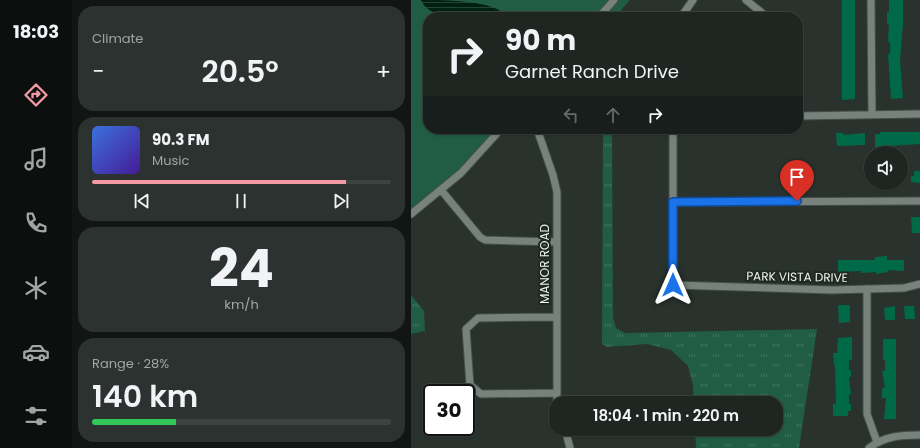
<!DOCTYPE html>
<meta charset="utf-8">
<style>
:root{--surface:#1f2622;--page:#2c322f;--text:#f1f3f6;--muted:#a1a5a5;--line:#3c4340;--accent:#f49aa4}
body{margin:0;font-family:Poppins,sans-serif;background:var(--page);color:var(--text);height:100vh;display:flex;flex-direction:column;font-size:15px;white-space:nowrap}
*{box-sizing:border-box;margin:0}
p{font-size:13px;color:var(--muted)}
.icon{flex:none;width:22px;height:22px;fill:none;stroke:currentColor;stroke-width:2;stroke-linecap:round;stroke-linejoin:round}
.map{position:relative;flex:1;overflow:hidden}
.details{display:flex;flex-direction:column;gap:6px;padding:6px;background:#111513;width:339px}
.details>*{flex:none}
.banner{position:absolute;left:12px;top:12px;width:380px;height:122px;border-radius:16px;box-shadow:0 1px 3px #0004,0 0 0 1px var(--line);background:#1f2622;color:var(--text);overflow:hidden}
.fabs{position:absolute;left:453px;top:146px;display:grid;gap:8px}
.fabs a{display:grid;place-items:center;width:44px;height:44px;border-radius:50%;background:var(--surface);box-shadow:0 1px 3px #0004,0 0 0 1px var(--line);font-size:20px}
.speed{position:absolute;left:12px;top:384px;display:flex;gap:8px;font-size:20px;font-weight:700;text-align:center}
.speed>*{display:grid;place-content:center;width:52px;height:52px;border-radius:50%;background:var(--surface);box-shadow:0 1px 3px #0004,0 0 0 1px var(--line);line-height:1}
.speed .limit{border:2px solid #111;border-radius:6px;background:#fff;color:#111}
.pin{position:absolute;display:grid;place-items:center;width:34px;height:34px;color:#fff;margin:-41px -17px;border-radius:50% 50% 50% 0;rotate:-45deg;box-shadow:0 0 4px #0007}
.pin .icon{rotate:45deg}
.me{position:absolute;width:44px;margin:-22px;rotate:0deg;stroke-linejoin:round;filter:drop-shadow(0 0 3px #0008)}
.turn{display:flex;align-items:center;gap:14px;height:84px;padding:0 16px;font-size:18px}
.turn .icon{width:52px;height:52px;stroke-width:2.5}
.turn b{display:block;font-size:28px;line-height:34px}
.lanes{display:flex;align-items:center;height:38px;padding:0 16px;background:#0003;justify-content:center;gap:20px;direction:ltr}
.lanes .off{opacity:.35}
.big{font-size:30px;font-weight:600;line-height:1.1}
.details .tile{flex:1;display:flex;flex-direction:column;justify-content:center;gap:6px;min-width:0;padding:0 14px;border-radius:16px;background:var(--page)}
.details .dial{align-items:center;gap:0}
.dial b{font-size:52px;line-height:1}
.song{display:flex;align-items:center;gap:12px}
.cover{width:48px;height:48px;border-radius:6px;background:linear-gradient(135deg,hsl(220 70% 55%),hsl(260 70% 35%))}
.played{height:4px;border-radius:2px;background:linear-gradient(90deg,var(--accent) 85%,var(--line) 85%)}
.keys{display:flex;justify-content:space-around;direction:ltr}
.heat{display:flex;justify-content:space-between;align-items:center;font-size:22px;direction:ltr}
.charge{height:6px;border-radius:3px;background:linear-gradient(90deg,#34c759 28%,var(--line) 0)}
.trip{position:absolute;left:138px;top:396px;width:234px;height:40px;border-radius:16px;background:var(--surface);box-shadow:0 1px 3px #0004,0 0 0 1px var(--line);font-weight:600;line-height:40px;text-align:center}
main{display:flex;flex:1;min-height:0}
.menu{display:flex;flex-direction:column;width:72px;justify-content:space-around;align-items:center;background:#0c0f0e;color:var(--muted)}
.menu .icon{width:28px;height:28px}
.menu .on{color:var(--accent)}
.menu b{font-size:18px;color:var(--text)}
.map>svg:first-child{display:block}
.grass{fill:url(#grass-tufts)}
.green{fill:#215c44}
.water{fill:url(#water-rules)}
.building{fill:#006a48}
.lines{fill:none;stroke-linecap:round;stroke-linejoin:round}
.minor-casing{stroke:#464e4a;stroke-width:9}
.minor{stroke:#77827c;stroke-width:7}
.route-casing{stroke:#114b97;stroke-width:10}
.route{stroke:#1a73e8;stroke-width:7}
.labels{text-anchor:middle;stroke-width:4;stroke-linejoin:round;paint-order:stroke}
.street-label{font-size:12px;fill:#eef4f0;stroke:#1f2823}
</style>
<main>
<nav class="menu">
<b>18:03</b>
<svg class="icon on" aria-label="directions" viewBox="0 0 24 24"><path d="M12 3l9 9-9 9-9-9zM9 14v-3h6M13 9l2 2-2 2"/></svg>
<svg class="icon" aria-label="music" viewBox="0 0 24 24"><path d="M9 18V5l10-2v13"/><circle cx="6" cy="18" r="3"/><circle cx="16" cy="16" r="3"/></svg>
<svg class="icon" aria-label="phone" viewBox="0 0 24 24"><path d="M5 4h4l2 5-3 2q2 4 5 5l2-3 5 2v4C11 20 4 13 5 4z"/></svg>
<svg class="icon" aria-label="climate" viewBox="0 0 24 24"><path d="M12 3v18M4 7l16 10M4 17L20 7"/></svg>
<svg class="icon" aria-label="car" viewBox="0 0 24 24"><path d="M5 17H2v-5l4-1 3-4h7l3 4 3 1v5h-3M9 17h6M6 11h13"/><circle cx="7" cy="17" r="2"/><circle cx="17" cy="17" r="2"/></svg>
<svg class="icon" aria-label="filters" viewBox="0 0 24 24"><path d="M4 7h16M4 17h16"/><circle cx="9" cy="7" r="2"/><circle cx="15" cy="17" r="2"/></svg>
</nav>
<section class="details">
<div class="tile"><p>Climate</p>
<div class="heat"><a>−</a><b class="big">20.5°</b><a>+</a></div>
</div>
<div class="tile">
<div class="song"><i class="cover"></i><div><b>90.3 FM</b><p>Music</p></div></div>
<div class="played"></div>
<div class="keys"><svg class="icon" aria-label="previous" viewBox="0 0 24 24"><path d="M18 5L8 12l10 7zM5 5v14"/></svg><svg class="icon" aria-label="pause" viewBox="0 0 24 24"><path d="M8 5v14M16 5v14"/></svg><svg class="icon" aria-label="next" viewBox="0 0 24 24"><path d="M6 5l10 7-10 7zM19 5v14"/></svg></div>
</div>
<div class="tile dial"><b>24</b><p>km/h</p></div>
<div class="tile"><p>Range · 28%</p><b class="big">140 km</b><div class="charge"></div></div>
</section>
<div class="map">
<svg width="509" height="448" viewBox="0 0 509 448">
<defs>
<pattern id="grass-tufts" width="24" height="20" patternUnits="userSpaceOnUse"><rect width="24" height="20" fill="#215c44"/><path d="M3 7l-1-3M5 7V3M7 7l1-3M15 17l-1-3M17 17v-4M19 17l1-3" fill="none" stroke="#42745f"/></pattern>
<pattern id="water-rules" width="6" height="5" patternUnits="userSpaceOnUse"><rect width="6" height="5" fill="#002012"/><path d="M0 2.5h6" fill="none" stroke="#264135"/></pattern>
</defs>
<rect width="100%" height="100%" fill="#29322d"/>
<!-- grass -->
<path class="grass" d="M208,0H219L204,17H194Z
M192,129H201L202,318L205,328L214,333L406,329L388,448H285L284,429H365V403H283L282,385L277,366L260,350L236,344L196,347L191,344Z
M0,295L13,311L14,331L0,334Z"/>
<!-- green -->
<path class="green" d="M0,0H198L183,17H17V129H85L44,176L0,211Z"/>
<!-- water -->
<path class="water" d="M10,0C32,0 87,0 95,17C74,17 19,24 10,0Z"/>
<!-- building -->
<path class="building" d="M431,0H444V99L431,100Z
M478,0H492V23L489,61L492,98L480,99L477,54H479V42H477L478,24H476V12H478Z
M469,132H509V144L464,147V134H469Z
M425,133H432V135L454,133V145L426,146Z
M503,171H509V183L500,182V176H503Z
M500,217H509V233H501Z
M476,256V260H493V271L477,270V272L465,274V272L450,273V271L427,272V260H464V257Z
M427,305H439V322L428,323Z
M484,306V320H474L473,308Z
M493,306H503L504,319H494Z
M441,337V360H438V370H440V377H438L440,394H438V404H440V411H437V416H422V404H425L424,365H423L422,353H426L427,338Z
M472,339H485V419H473L475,398H471V388H474L471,371H474V360H472Z"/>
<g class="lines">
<!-- minor casing -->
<g class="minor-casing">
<path id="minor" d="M335,0L356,17
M460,0L461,115
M188,17L203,0
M270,17L282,0
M387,116L509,114
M126,129L142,175L146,192V403
M262,129V285L421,290L493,288L509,284
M30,190L69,237L74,240L145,242
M262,202L509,201
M0,214L50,173L90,129
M456,289V414L466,442
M145,317L67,318L55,329L59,385L70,394L146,393
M154,429L159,448
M458,448C474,436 490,435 509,435"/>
</g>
<!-- minor -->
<use href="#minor" class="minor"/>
</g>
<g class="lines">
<!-- route casing -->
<g class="route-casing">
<path id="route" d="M262,285V202L386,201"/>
</g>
<!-- route -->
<use href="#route" class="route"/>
</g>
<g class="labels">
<!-- street labels -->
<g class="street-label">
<text transform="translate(134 264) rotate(-90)" y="4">MANOR ROAD</text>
<text transform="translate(386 277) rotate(1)" y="4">PARK VISTA DRIVE</text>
</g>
</g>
</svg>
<div class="fabs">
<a><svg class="icon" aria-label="sound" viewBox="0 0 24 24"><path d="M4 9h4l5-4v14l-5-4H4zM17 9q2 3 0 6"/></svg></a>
</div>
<div class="speed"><div class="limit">30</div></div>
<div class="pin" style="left:386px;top:201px;background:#d93025"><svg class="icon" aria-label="arrive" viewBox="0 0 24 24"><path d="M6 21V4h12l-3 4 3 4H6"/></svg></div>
<svg class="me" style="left:262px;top:285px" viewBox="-20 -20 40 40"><path d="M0-17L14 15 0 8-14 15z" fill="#1a73e8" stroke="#fff" stroke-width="4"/></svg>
<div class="trip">18:04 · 1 min · 220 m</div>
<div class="banner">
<div class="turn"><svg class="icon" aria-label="right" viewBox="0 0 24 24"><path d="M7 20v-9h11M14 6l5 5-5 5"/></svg><div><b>90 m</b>Garnet Ranch Drive</div></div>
<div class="lanes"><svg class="icon off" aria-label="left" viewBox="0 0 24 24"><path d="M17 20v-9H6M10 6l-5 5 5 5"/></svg><svg class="icon off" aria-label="ahead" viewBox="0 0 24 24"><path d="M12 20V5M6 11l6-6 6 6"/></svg><svg class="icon" aria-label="right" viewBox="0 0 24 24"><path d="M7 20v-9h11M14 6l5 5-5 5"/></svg></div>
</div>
</div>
</main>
